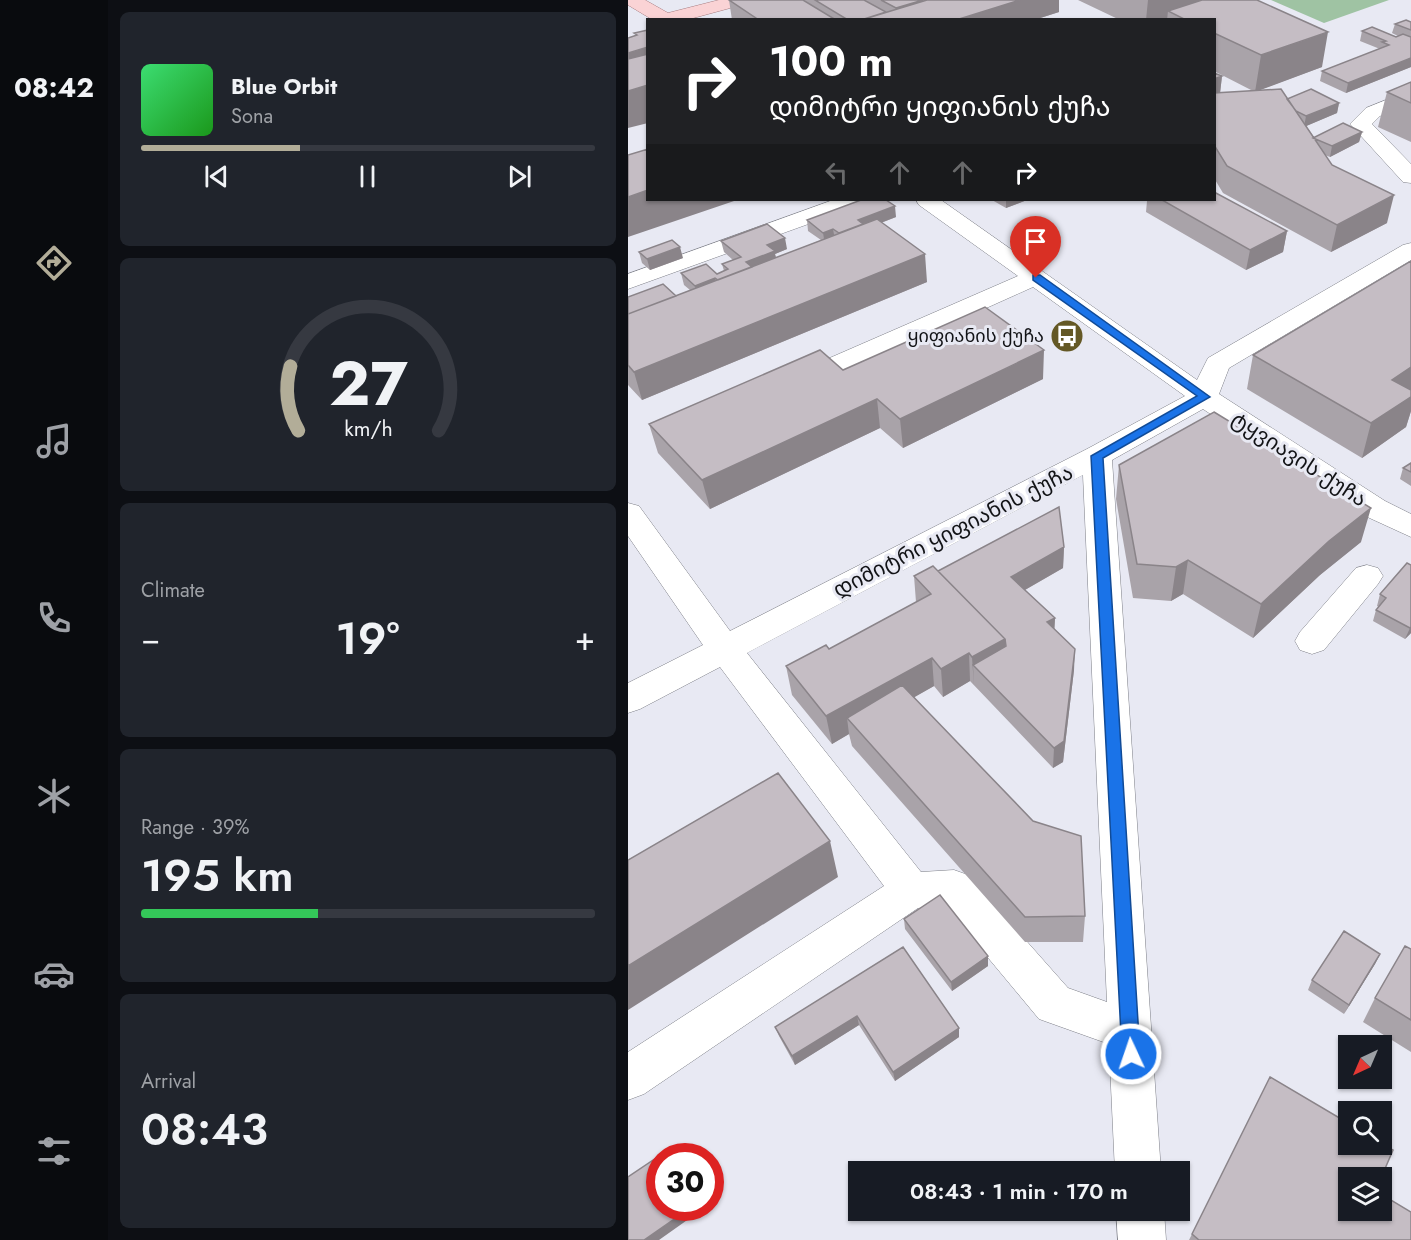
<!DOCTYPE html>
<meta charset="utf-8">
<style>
:root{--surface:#171b24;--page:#20242c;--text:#f1f3f6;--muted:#9ea1a6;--line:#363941;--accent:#b2ad98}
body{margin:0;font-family:Jost,"Noto Sans Georgian",sans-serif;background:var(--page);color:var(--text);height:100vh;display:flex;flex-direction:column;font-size:22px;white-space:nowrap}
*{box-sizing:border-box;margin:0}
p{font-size:20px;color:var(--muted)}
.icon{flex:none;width:33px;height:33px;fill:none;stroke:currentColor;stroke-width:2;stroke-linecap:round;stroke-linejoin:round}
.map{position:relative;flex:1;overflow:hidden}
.details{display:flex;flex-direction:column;gap:12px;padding:12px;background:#0d0f14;width:520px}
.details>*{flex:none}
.guide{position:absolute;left:18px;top:18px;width:570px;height:183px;border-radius:0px;box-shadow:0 2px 4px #0004;background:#202124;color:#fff;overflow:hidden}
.needle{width:39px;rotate:224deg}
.buttons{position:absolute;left:710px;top:1035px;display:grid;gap:12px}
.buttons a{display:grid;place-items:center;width:54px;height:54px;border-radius:0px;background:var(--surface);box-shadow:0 2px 4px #0004;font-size:30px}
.speed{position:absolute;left:18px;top:1143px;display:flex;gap:12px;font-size:30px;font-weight:700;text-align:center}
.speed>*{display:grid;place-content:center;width:78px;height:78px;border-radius:50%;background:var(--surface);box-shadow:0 2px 4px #0004;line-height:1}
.speed .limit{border:9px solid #d22;background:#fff;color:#111}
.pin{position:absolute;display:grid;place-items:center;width:51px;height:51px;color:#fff;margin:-62px -26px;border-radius:50% 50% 50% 0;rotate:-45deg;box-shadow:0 0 6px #0007}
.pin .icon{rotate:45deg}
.me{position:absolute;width:66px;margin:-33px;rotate:357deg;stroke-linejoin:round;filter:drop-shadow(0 0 4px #0008)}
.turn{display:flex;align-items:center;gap:21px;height:126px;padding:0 24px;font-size:27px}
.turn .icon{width:78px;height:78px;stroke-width:2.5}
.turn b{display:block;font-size:42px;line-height:51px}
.lanes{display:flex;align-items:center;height:57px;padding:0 24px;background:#0003;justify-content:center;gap:30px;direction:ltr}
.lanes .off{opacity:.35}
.big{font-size:45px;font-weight:600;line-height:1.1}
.details .card{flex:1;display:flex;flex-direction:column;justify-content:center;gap:9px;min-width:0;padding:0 21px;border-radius:9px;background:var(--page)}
.details .dial{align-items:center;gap:0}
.dial svg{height:156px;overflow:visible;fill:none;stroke:var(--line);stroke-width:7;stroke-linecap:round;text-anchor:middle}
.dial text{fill:var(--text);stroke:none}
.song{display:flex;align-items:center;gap:18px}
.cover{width:72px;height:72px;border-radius:9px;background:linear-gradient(135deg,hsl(140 70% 55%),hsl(120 70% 35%))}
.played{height:6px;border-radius:3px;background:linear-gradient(90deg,var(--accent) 35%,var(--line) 35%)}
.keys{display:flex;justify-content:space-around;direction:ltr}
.heat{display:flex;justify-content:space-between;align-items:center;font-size:33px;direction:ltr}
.charge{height:9px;border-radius:4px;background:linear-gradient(90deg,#34c759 39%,var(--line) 0)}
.trip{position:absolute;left:220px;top:1161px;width:342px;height:60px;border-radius:0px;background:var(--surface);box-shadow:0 2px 4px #0004;font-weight:600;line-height:60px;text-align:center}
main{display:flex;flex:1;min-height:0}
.dock{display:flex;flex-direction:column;width:108px;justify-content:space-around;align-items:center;background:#090b0e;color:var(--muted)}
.dock .icon{width:42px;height:42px}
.dock .active{color:var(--accent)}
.dock b{font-size:27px;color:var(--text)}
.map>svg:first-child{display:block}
.green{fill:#9fc3a3}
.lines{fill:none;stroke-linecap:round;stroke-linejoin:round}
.minor-casing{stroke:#7d7f87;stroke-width:1}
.major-casing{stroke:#a77d80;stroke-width:1}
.minor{fill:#fff;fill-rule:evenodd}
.major{fill:#fad3d5;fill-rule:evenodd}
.wall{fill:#a9a3a9}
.shaded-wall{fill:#8a8489}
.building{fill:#c5bdc4;stroke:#8a8489;stroke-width:1.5}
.route{fill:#1a73e8;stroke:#114b97;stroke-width:1.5}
.labels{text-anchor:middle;stroke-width:6;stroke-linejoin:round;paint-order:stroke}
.far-poi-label{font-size:18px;fill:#121316;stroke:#e8e9f3;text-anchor:end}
.street-label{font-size:21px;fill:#121316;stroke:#e8e9f3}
</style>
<main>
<nav class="dock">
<b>08:42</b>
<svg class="icon active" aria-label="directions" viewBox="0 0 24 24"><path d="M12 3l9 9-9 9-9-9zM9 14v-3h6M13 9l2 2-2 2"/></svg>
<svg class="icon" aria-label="music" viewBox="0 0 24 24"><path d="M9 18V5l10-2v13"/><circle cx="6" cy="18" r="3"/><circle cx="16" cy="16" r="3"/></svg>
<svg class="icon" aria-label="phone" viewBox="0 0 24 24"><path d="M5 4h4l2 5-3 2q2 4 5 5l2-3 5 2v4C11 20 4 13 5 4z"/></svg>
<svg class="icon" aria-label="climate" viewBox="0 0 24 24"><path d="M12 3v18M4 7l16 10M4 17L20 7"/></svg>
<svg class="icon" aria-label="car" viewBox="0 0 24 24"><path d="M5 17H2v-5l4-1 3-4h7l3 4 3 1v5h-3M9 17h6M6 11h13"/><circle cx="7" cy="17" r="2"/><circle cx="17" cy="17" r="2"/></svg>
<svg class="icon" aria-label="filters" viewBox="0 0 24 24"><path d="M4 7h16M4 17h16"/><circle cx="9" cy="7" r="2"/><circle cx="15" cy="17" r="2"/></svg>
</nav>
<section class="details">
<div class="card">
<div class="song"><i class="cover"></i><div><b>Blue Orbit</b><p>Sona</p></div></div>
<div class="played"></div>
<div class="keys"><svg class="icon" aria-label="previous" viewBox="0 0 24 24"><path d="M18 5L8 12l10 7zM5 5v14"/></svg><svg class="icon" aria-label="pause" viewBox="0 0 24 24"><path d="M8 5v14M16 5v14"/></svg><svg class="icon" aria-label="next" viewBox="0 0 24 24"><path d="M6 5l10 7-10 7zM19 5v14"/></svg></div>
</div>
<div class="card dial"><svg viewBox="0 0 100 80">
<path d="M14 69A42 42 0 1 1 86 69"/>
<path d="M14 69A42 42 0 0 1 10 36" stroke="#b2ad98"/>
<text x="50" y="56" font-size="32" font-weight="700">27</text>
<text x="50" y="72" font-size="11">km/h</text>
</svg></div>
<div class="card"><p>Climate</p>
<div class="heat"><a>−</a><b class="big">19°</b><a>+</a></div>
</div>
<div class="card"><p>Range · 39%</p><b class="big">195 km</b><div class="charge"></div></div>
<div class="card"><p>Arrival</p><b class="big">08:43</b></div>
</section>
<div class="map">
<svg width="783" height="1240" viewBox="0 0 783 1240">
<rect width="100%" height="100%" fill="#e8e9f3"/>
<!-- green -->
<path class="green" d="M643,0H761L696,23Z"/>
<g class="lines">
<!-- minor casing -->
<g class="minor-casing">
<path id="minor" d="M783,90V103L752,116L744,124L783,164V183L775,182L722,124L738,108Z
M205,200H236L233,205L0,289V274Z
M288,200H313L569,380L580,358L775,245L783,243V260L601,368L591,394L757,501L783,514V537L735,515L575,409L484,460L533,1172H487L481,1044L411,1019L317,906L290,908L16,1094L0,1100V1052L256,886L92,667L12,709L0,713V683L75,645L0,536V503L11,506L102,631L459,449L557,396L405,287L178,389L168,391L158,389L154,383L158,377L390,276L291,205ZM455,475L479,1002L440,988L340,875L326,870L293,872L119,653Z
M739,565L750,568L755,576L750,584L696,650L684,654L672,650L667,641L672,632L728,568Z
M488,1210H536L538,1240H490Z"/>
</g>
<!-- major casing -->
<g class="major-casing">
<path id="major" d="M0,0H17L40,13L91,0H120L117,4L58,20H25L0,5Z"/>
</g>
<!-- minor -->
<use href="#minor" class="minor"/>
<!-- major -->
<use href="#major" class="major"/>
</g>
<!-- wall -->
<path class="wall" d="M101,0H431V12L406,20H104Z
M450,0H629L694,67L631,90L659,99L711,103L709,113L678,126L686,137L734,132L731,142L702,157L697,155L704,165L759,223L703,252L595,193L586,178V73L594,76L592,93L625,91L586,71V20H492Z
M783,22V67L718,93L692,81L694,71L752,49L732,41L734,31L768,37L770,36L764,33L767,24Z
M783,82V142L750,127L759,92Z
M364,200H399L378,208Z
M517,200H586L659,231L655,252L618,270L518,212L519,201Z
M268,217L253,223L299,282L14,400L0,385V297L48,296L62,290L56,285L53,273L89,274L96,271L94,264L105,260L96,252L93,241L159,249L147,254L148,258L193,240L180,231L179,220Z
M11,252L55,258L22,270L14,263Z
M783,261V411L778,427L734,458L619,389L625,355Z
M215,370L415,379L275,448L252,428L82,509L30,453L21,424Z
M783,463V486L772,479L775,468Z
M491,465L733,542L692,575L625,638L555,594L543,601L505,598L488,499Z
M436,547L435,568L397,590L427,618L426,629L446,670L435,762L425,768L342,681L315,697L306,686L286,697L457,916L455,942H397L224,746L221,734L204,744L164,695L158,666L201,649L288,602L286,576Z
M783,565V633L777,639L745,621L748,610L751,607L749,606L752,594Z
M276,919L360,956V966L324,991L277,929Z
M275,947L331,1028V1037L267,1081L231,1025L167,1065L151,1036L147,1027Z
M783,949V1052L735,1022L747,998Z
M752,954L747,964L716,1014L680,990L684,980Z
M720,1178L783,1240H561L564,1234Z"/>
<!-- shaded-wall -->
<path class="shaded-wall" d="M392,0H431V12L406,20H328Z
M520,0H575L540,11L539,20H518Z
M700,32L694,67L627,92L633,55Z
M20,47V58L0,63V53Z
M783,58V67L718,93L720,83Z
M594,76L591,102L586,104V79Z
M20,85V123L0,128V91Z
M711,103L709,113L676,127L678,116Z
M734,132L731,142L702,157L704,146Z
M20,190V200H109L0,237V197Z
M766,195L759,223L703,252L709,225Z
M378,200H399L378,208Z
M267,206L268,217L231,231L230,220Z
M205,229L207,240L197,244L195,233Z
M659,231L655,252L618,270L622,250Z
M157,238L159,249L147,254L149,262L120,273L118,262L139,245Z
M52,247L55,258L22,270L19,259Z
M297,254L299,282L14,400L6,372Z
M87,278L90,289L69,297L67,286Z
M416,350L415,379L275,448L272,419Z
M783,367V394L764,380Z
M783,397V411L778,427L734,458L743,423Z
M249,399L252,428L82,509L74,480Z
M743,508L733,542L692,575L625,638L633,604L701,541Z
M436,547L435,568L383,598V577Z
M560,560L555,594L543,601L548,567Z
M427,618L426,639L419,622Z
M783,627V633L777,639L782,628Z
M377,639L378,667L345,665L346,686L344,657Z
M447,649L446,670L435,762L425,768L426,748Z
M341,653L342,681L315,697L313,669Z
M304,658L306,686L229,730L219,718L221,734L204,744L198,716Z
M202,841L210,877L0,1010V966Z
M752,954L747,964L716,1014L721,1005Z
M360,956V966L324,991L323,982Z
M229,1016L231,1025L167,1065L164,1056Z
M331,1028V1037L267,1081L265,1072Z
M62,1208H71L72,1211L31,1240H16Z"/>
<!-- building -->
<path class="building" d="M101,0H175L208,20H131Z
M187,0H236L258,12L233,20H220Z
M253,0H295L268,8Z
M299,0H392L328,20H233Z
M574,0H629L700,32L633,55L586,33V20H558L540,11Z
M778,20L783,22V30L767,24Z
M744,27L768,37L775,34L783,37V58L720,83L694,71L761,45L754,42L758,41L734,31Z
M20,30V47L0,53V38L9,35L6,33Z
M20,54V85L0,91V59Z
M586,73L594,76L586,79Z
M783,82V103L759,92Z
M653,89L704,165L766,195L709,225L599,166L586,145V93Z
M683,89L711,103L678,116L668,111L659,99Z
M715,123L734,132L704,146L685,138Z
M20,149V190L0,197V155Z
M586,192L659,231L622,250L534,200H586Z
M233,200H258L267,206L230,220L235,224L211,233L205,229L195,233L179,220Z
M249,219L297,254L6,372L0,365V314Z
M139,224L157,238L139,245L147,251L118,262L124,267L90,280L87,278L67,286L53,273L78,264L89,274L100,269L94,264L113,257L93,241Z
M44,240L52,247L19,259L11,252Z
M783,261V367L764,380L783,390V397L743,423L625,355Z
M35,284L48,296L0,314V297Z
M357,307L416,350L272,419L249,399L74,480L21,424L192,350L215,370Z
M586,412L743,508L701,541L633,604L560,560L548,567L509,564L491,465Z
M783,463V472L775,468Z
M431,507L436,547L383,577L427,618L419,622L447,649L436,741L426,748L345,665L378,646L377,639L310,571Z
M779,563L783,565V627L782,628L748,610L758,598L752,594Z
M305,566L377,639L344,657L341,653L313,669L304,658L198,716L158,666L198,645L201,649L303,594L286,576Z
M274,685L405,821L453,836L457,916L397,917L219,718Z
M150,773L202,841L0,966V860Z
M312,895L360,956L323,982L276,919Z
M716,931L752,954L721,1005L684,980Z
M777,946L783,949V1020L747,998Z
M275,947L331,1028L265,1072L229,1016L164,1056L147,1027Z
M642,1077L720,1123V1144H753V1143L765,1150L753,1178H720V1210H753V1194L783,1212V1240H571L564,1234Z
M40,1150L43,1156H32V1208H62L16,1240H0V1177Z"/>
<!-- route -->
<path class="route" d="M405,275H412L582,397L475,458L512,1054L510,1061L503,1063L497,1061L494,1054L463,456L569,396L405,280Z"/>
<!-- icons -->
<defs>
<g id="bus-disc" transform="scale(1.725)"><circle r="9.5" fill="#645825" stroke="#e8e9f3"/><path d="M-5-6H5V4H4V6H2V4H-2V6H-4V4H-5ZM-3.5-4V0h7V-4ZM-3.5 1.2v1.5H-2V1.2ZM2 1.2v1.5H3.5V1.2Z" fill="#fff"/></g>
</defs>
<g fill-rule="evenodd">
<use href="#bus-disc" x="439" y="336"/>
</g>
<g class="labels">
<!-- far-poi labels -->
<g class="far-poi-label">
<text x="416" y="342">ყიფიანის ქუჩა</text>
</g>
<!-- street labels -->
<g class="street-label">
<text transform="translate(671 459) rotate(33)" y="7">ტყვიავის ქუჩა</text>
<text transform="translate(325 531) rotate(-27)" y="7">დიმიტრი ყიფიანის ქუჩა</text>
</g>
</g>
</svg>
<div class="buttons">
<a><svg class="needle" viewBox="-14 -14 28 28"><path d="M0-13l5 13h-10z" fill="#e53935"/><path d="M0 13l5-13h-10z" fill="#9ea1a6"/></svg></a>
<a><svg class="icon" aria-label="search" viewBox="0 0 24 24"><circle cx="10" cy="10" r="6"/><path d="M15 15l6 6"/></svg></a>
<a><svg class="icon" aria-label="layers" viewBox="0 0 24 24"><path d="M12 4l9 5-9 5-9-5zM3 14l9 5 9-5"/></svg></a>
</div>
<div class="speed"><div class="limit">30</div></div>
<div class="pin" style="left:408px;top:278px;background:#d93025"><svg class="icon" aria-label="arrive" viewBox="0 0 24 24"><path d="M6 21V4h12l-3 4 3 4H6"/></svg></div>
<svg class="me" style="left:503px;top:1054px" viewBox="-20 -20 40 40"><circle r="17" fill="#1a73e8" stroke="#fff" stroke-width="3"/><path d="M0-11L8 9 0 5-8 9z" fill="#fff"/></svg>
<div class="trip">08:43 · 1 min · 170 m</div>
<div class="guide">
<div class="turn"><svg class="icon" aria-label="right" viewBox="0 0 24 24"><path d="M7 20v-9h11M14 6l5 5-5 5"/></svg><div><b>100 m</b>დიმიტრი ყიფიანის ქუჩა</div></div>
<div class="lanes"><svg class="icon off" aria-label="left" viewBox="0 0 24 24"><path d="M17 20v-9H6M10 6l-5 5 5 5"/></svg><svg class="icon off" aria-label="ahead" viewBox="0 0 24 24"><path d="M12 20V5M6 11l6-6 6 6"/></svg><svg class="icon off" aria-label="ahead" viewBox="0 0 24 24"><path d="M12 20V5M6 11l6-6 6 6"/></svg><svg class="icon" aria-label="right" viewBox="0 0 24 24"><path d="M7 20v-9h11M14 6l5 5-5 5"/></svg></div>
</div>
</div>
</main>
